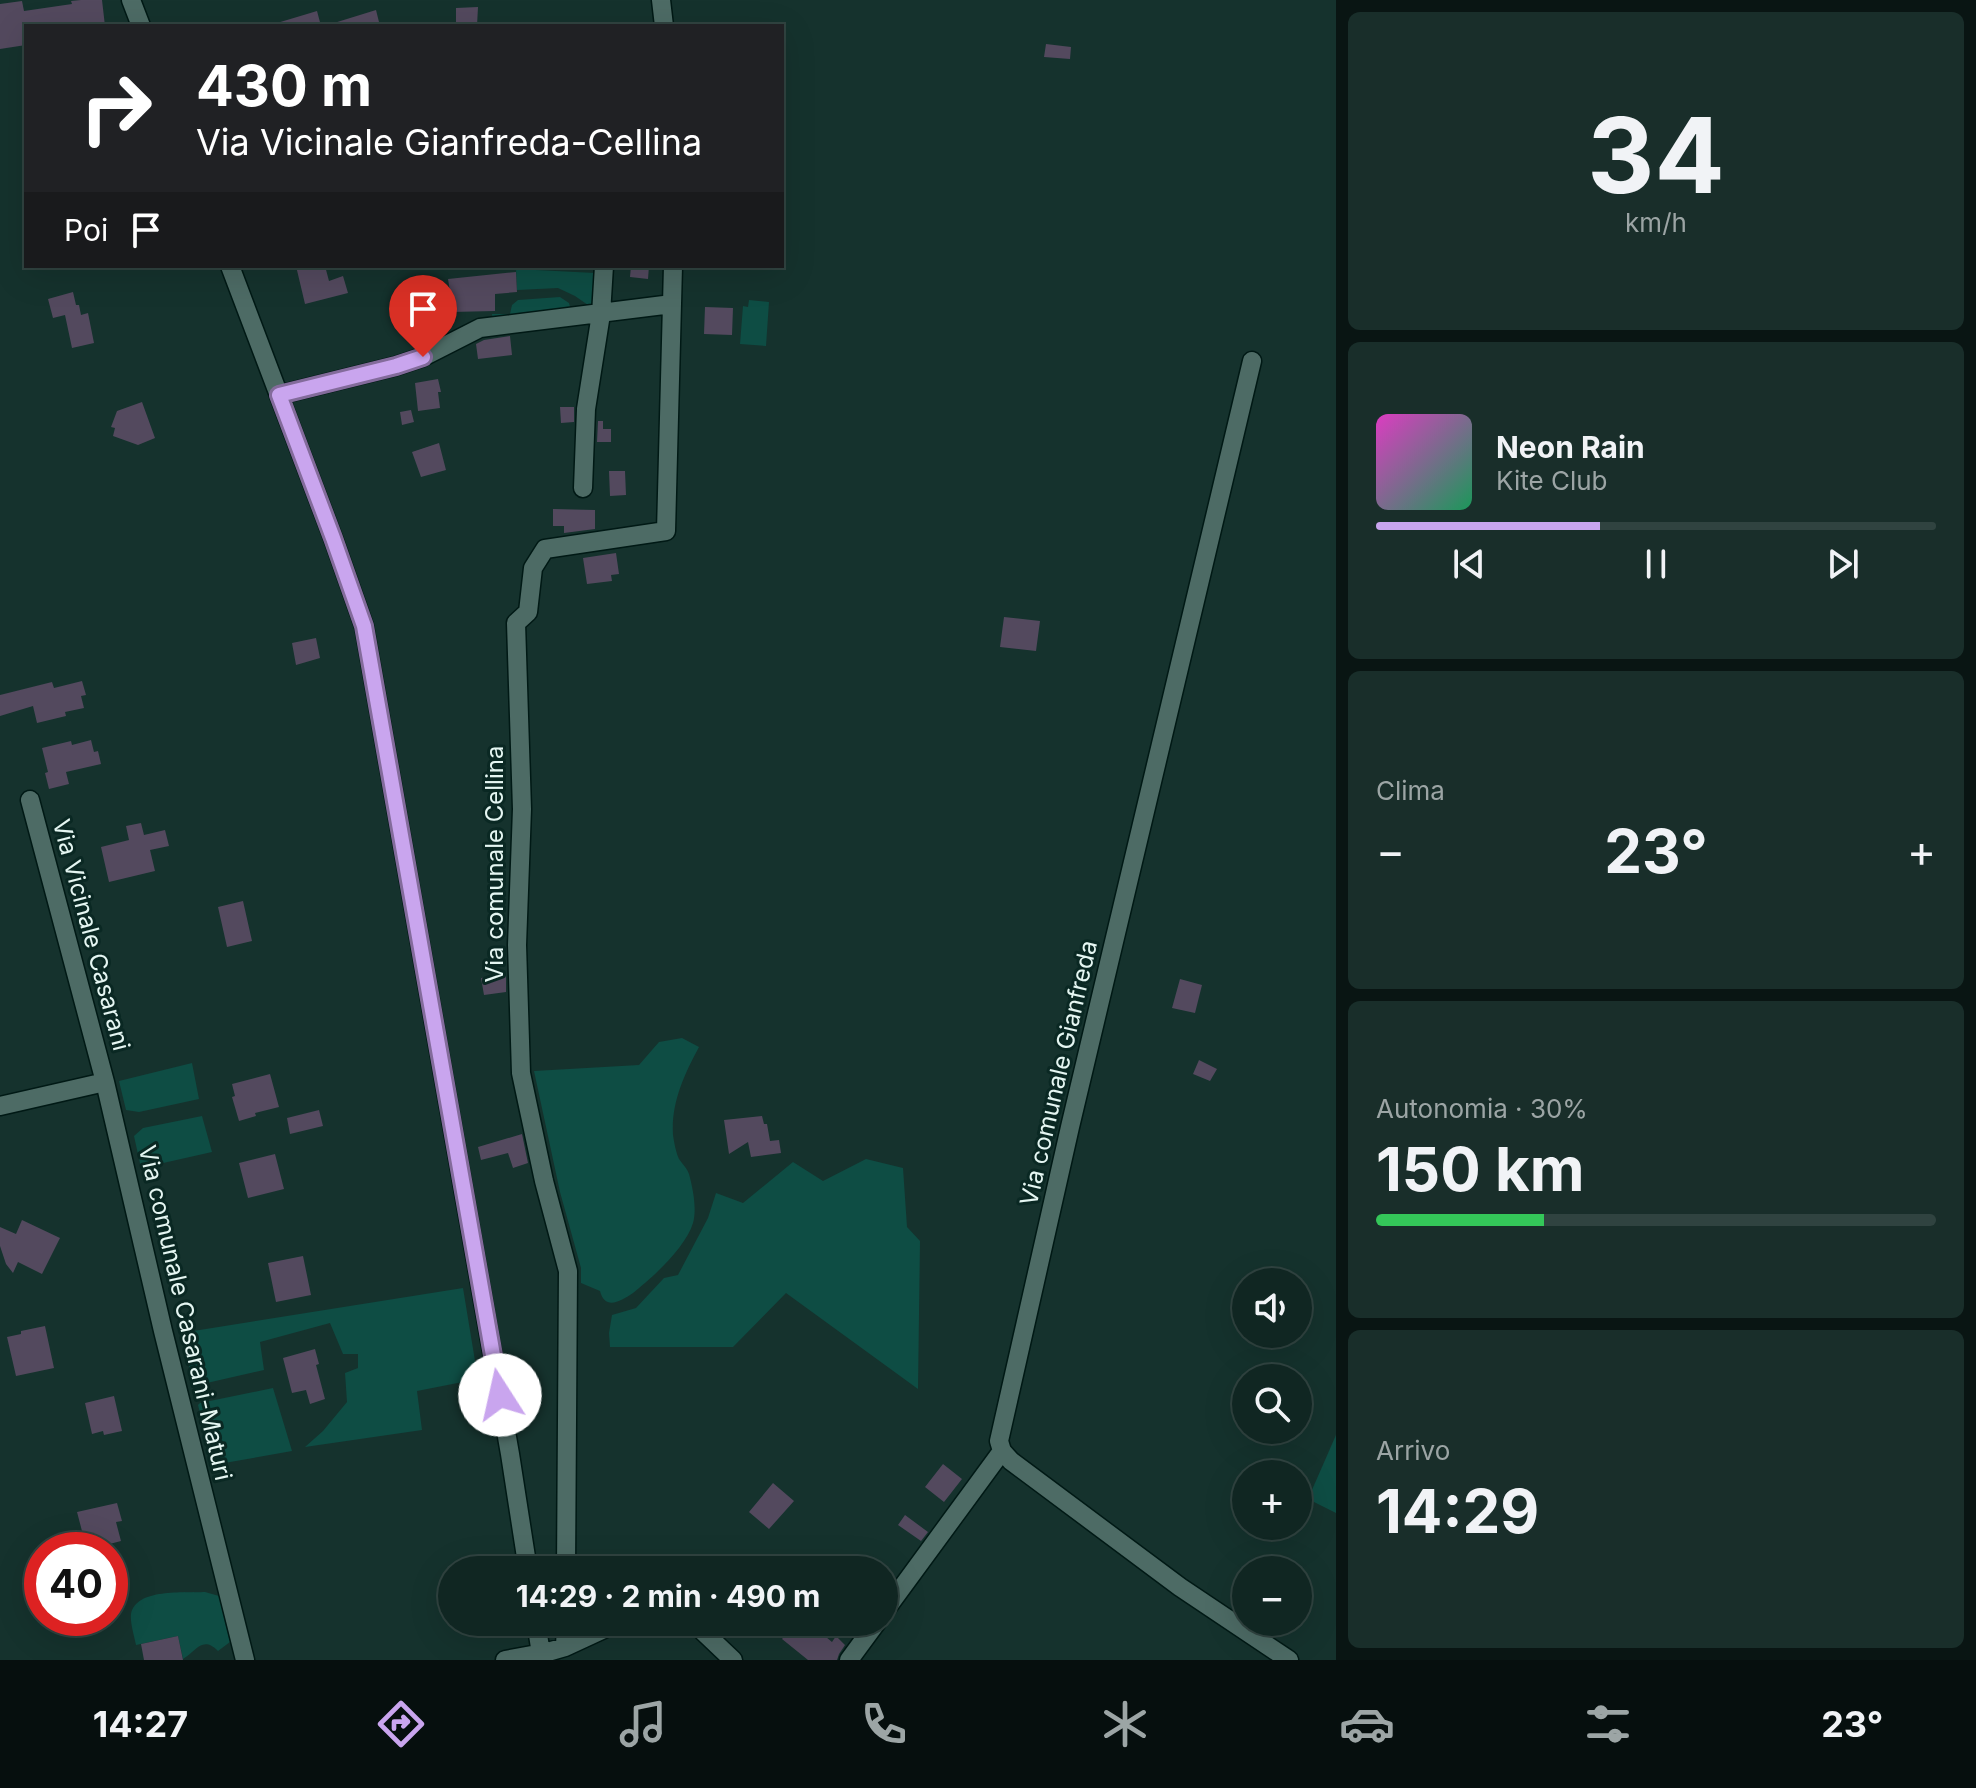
<!DOCTYPE html>
<html lang="it">
<meta charset="utf-8">
<style>
:root{--surface:#102622;--page:#192e2a;--text:#f1f3f6;--muted:#9ca5a5;--line:#304340;--accent:#c9a5ee}
body{margin:0;font-family:Inter,sans-serif;background:var(--page);color:var(--text);height:100vh;display:flex;flex-direction:column;font-size:30px;white-space:nowrap}
*{box-sizing:border-box;margin:0}
p{font-size:26px;color:var(--muted)}
.icon{flex:none;width:44px;height:44px;fill:none;stroke:currentColor;stroke-width:2;stroke-linecap:round;stroke-linejoin:round}
.map{position:relative;flex:1;overflow:hidden}
.sheet{display:flex;flex-direction:column;gap:12px;padding:12px;background:#091513;width:640px}
.sheet>*{flex:none}
.top-card{position:absolute;left:24px;top:24px;width:760px;height:244px;border-radius:0px;box-shadow:0 8px 32px #0002,0 0 0 2px var(--line);background:#202124;color:#fff;overflow:hidden}
.controls{position:absolute;left:1232px;top:1268px;display:grid;gap:16px}
.controls a{display:grid;place-items:center;width:80px;height:80px;border-radius:50%;background:var(--surface);box-shadow:0 8px 32px #0002,0 0 0 2px var(--line);font-size:40px}
.speed{position:absolute;left:24px;top:1532px;display:flex;gap:16px;font-size:40px;font-weight:700;text-align:center}
.speed>*{display:grid;place-content:center;width:104px;height:104px;border-radius:50%;background:var(--surface);box-shadow:0 8px 32px #0002,0 0 0 2px var(--line);line-height:1}
.speed .limit{border:12px solid #d22;background:#fff;color:#111}
.pin{position:absolute;display:grid;place-items:center;width:68px;height:68px;color:#fff;margin:-82px -34px;border-radius:50% 50% 50% 0;rotate:-45deg;box-shadow:0 0 8px #0007}
.pin .icon{rotate:45deg}
.me{position:absolute;width:88px;margin:-44px;rotate:350deg;stroke-linejoin:round;filter:drop-shadow(0 0 6px #0008)}
.turn{display:flex;align-items:center;gap:28px;height:168px;padding:0 40px;font-size:36px}
.turn .icon{width:104px;height:104px;stroke-width:2.5}
.turn b{display:block;font-size:56px;line-height:68px}
.then{display:flex;align-items:center;height:76px;padding:0 40px;background:#0003;gap:16px;font-size:30px}
.big{font-size:60px;font-weight:700;line-height:1.1}
.sheet .widget{flex:1;display:flex;flex-direction:column;justify-content:center;gap:12px;min-width:0;padding:0 28px;border-radius:12px;background:var(--page)}
.sheet .dial{align-items:center;gap:0}
.dial b{font-size:104px;line-height:1}
.song{display:flex;align-items:center;gap:24px}
.cover{width:96px;height:96px;border-radius:12px;background:linear-gradient(135deg,hsl(310 70% 55%),hsl(150 70% 35%))}
.played{height:8px;border-radius:4px;background:linear-gradient(90deg,var(--accent) 40%,var(--line) 40%)}
.keys{display:flex;justify-content:space-around;direction:ltr}
.heat{display:flex;justify-content:space-between;align-items:center;font-size:44px;direction:ltr}
.charge{height:12px;border-radius:6px;background:linear-gradient(90deg,#34c759 30%,var(--line) 0)}
.trip{position:absolute;left:438px;top:1556px;width:460px;height:80px;border-radius:40px;background:var(--surface);box-shadow:0 8px 32px #0002,0 0 0 2px var(--line);font-weight:700;line-height:80px;text-align:center}
.menu{display:flex;height:128px;justify-content:space-around;align-items:center;background:#060f0e;color:var(--muted)}
.menu .icon{width:56px;height:56px}
.menu .active{color:var(--accent)}
.menu b{font-size:36px;color:var(--text)}
main{display:flex;flex:1;min-height:0}
.map>svg:first-child{display:block}
.green{fill:#0e4d44}
.building{fill:#53495e}
.lines{fill:none;stroke-linecap:round;stroke-linejoin:round}
.minor-casing{stroke:#001915;stroke-width:21}
.minor{stroke:#4d6b65;stroke-width:18}
.route-casing{stroke:#836b9b;stroke-width:20}
.route{stroke:#c9a5ee;stroke-width:14}
.labels{text-anchor:middle;stroke-width:6;stroke-linejoin:round;paint-order:stroke}
.street-label{font-size:24px;fill:#e5f6f2;stroke:#0a2823}
</style>
<main>
<div class="map">
<svg width="1336" height="1660" viewBox="0 0 1336 1660">
<rect width="100%" height="100%" fill="#15322d"/>
<!-- green -->
<path class="green" d="M516,269L595,273L593,303L588,305L575,296L558,288L517,290Z
M560,297L569,303L572,314L493,322L492,314H510L512,305L518,300Z
M749,300L769,302L766,346L740,344L743,306L748,307Z
M682,1038L699,1047C684,1075 671,1103 673,1135C674,1142 676,1153 679,1159C683,1165 687,1168 689,1174C693,1189 697,1209 693,1223C686,1247 652,1278 633,1293C621,1301 605,1311 600,1291L581,1283V1268L560,1192L534,1071L639,1065L659,1042Z
M192,1063L199,1099L139,1112L126,1110L119,1081Z
M202,1116L212,1152L141,1168L134,1136L143,1128Z
M866,1159L903,1168L907,1227L920,1241L918,1389L786,1293L733,1347H610L609,1333L612,1315L636,1308L664,1278L678,1275L708,1218L716,1193L743,1203L793,1162L823,1181Z
M463,1288L478,1379L417,1391L422,1430L305,1447L323,1431L347,1402L345,1373L358,1368V1354H343L330,1323L260,1342L264,1370L198,1385L193,1383L181,1333Z
M273,1388L292,1451L213,1465L198,1405L200,1403Z
M1336,1435V1513L1308,1499Z
M205,1592L219,1596L230,1642L218,1651C202,1635 196,1652 183,1659L178,1636L136,1645C134,1635 130,1623 131,1614C136,1588 184,1593 205,1592Z"/>
<!-- building -->
<path class="building" d="M81,0H102L105,26H26V45L0,49V4L22,1L24,11L72,4L71,1Z
M478,7L477,26H456V8Z
M376,10L380,26H335L334,23Z
M317,11L321,26H277V23Z
M1046,44L1071,47L1070,59L1044,57Z
M296,266H325L329,281L343,276L348,293L305,304Z
M631,266H649L648,279L630,277Z
M516,272L517,292L495,294V311L451,312V298L448,279Z
M73,292L76,305H79L81,315L88,313L94,343L72,348L65,315L53,318L48,299Z
M705,307L733,308L732,335L704,334Z
M510,336L512,355L478,359L476,344L484,340Z
M438,379L441,392H438L440,408L418,411L415,383Z
M142,402L155,438L138,445L113,436L115,428L111,427L117,411Z
M560,407H574V422L561,423Z
M411,410L414,422L402,425L400,412Z
M598,421H603V429H611V442H597Z
M439,443L446,470L421,477L412,452Z
M609,471H625L626,495L610,496Z
M553,509L595,510V529L564,533V526H553Z
M616,553L619,574L611,575L612,581L587,584L583,558Z
M1004,617L1040,621L1036,651L1000,647Z
M316,638L320,658L296,665L292,643Z
M82,681L86,695L81,696L84,708L65,712L66,716L37,723L33,706L0,716V695L52,682L54,688Z
M91,740L94,752L98,751L101,764L66,772L69,784L49,789L45,773L48,772L42,748L71,741L72,745Z
M141,823L144,835L165,830L169,846L150,850L155,871L109,882L101,847L129,840L126,826Z
M243,901L252,941L227,947L218,907Z
M506,975V992L484,995L481,978Z
M1180,979L1202,985L1195,1013L1172,1008Z
M1199,1060L1217,1069L1210,1081L1193,1074Z
M270,1074L279,1107L255,1113L256,1116L239,1121L232,1097L235,1096L232,1084Z
M319,1110L323,1126L290,1134L287,1118Z
M762,1116L764,1124H767L770,1141L779,1140L781,1153L751,1157L748,1142L729,1154L724,1120Z
M522,1134L528,1163L513,1168L508,1153L481,1160L478,1147Z
M275,1154L284,1189L248,1198L239,1163Z
M22,1220L60,1238L42,1274L18,1262L13,1273L6,1264L0,1246V1227L16,1234Z
M303,1256L311,1295L276,1302L268,1263Z
M45,1326L54,1368L16,1376L7,1337L21,1334V1331Z
M315,1349L319,1364L316,1365L325,1399L310,1404L306,1390L292,1393L283,1358Z
M114,1396L122,1431L104,1435L103,1431L92,1434L85,1403Z
M943,1464L962,1479L944,1502L925,1487Z
M773,1483L794,1501L769,1529L749,1512Z
M117,1503L122,1521L116,1522L121,1541L87,1550L77,1512Z
M905,1515L928,1532L921,1541L898,1525Z
M796,1622H808L832,1642L836,1636L845,1645L839,1654L837,1660H808L782,1639Z
M178,1636L183,1660H144L141,1644Z"/>
<g class="lines">
<!-- minor casing -->
<g class="minor-casing">
<path id="minor" d="M131,0L141,26
M661,0L664,26
M230,266L333,538L364,626L510,1454L528,1570
M1252,361L1070,1127L999,1441L1002,1451L1011,1461L1180,1587L1289,1660
M279,395L396,366L423,357L480,328L672,304
M583,488L586,409L601,314L604,266
M30,800L105,1082
M0,1106L105,1082L163,1331L245,1660
M566,1570L568,1271L544,1181L521,1073L517,945L522,809L516,623L528,612L533,568L545,549L666,531L673,266
M884,1612L1002,1451
M536,1622L542,1660
M693,1622L733,1660
M565,1647L566,1622
M505,1660L548,1652L565,1647L619,1622
M849,1660L877,1622"/>
</g>
<!-- minor -->
<use href="#minor" class="minor"/>
</g>
<g class="lines">
<!-- route casing -->
<g class="route-casing">
<path id="route" d="M423,357L396,366L279,395L333,538L364,626L500,1395"/>
</g>
<!-- route -->
<use href="#route" class="route"/>
</g>
<g class="labels">
<!-- street labels -->
<g class="street-label">
<text transform="translate(495 864) rotate(-90)" y="8">Via comunale Cellina</text>
<text transform="translate(91 935) rotate(75)" y="8">Via Vicinale Casarani</text>
<text transform="translate(1059 1073) rotate(-77)" y="8">Via comunale Gianfreda</text>
<text transform="translate(185 1313) rotate(77)" y="8">Via comunale Casarani-Maturi</text>
</g>
</g>
</svg>
<div class="controls">
<a><svg class="icon" aria-label="sound" viewBox="0 0 24 24"><path d="M4 9h4l5-4v14l-5-4H4zM17 9q2 3 0 6"/></svg></a>
<a><svg class="icon" aria-label="search" viewBox="0 0 24 24"><circle cx="10" cy="10" r="6"/><path d="M15 15l6 6"/></svg></a>
<a>+</a>
<a>−</a>
</div>
<div class="speed"><div class="limit">40</div></div>
<div class="pin" style="left:423px;top:357px;background:#d93025"><svg class="icon" aria-label="arrive" viewBox="0 0 24 24"><path d="M6 21V4h12l-3 4 3 4H6"/></svg></div>
<svg class="me" style="left:500px;top:1395px" viewBox="-20 -20 40 40"><circle r="19" fill="#fff"/><path d="M0-13L10 11 0 6-10 11z" fill="#c9a5ee"/></svg>
<div class="trip">14:29 · 2 min · 490 m</div>
<div class="top-card">
<div class="turn"><svg class="icon" aria-label="right" viewBox="0 0 24 24"><path d="M7 20v-9h11M14 6l5 5-5 5"/></svg><div><b>430 m</b>Via Vicinale Gianfreda-Cellina</div></div>
<div class="then">Poi<svg class="icon" aria-label="arrive" viewBox="0 0 24 24"><path d="M6 21V4h12l-3 4 3 4H6"/></svg></div>
</div>
</div>
<section class="sheet">
<div class="widget dial"><b>34</b><p>km/h</p></div>
<div class="widget">
<div class="song"><i class="cover"></i><div><b>Neon Rain</b><p>Kite Club</p></div></div>
<div class="played"></div>
<div class="keys"><svg class="icon" aria-label="previous" viewBox="0 0 24 24"><path d="M18 5L8 12l10 7zM5 5v14"/></svg><svg class="icon" aria-label="pause" viewBox="0 0 24 24"><path d="M8 5v14M16 5v14"/></svg><svg class="icon" aria-label="next" viewBox="0 0 24 24"><path d="M6 5l10 7-10 7zM19 5v14"/></svg></div>
</div>
<div class="widget"><p>Clima</p>
<div class="heat"><a>−</a><b class="big">23°</b><a>+</a></div>
</div>
<div class="widget"><p>Autonomia · 30%</p><b class="big">150 km</b><div class="charge"></div></div>
<div class="widget"><p>Arrivo</p><b class="big">14:29</b></div>
</section>
</main>
<nav class="menu">
<b>14:27</b>
<svg class="icon active" aria-label="directions" viewBox="0 0 24 24"><path d="M12 3l9 9-9 9-9-9zM9 14v-3h6M13 9l2 2-2 2"/></svg>
<svg class="icon" aria-label="music" viewBox="0 0 24 24"><path d="M9 18V5l10-2v13"/><circle cx="6" cy="18" r="3"/><circle cx="16" cy="16" r="3"/></svg>
<svg class="icon" aria-label="phone" viewBox="0 0 24 24"><path d="M5 4h4l2 5-3 2q2 4 5 5l2-3 5 2v4C11 20 4 13 5 4z"/></svg>
<svg class="icon" aria-label="climate" viewBox="0 0 24 24"><path d="M12 3v18M4 7l16 10M4 17L20 7"/></svg>
<svg class="icon" aria-label="car" viewBox="0 0 24 24"><path d="M5 17H2v-5l4-1 3-4h7l3 4 3 1v5h-3M9 17h6M6 11h13"/><circle cx="7" cy="17" r="2"/><circle cx="17" cy="17" r="2"/></svg>
<svg class="icon" aria-label="filters" viewBox="0 0 24 24"><path d="M4 7h16M4 17h16"/><circle cx="9" cy="7" r="2"/><circle cx="15" cy="17" r="2"/></svg>
<b>23°</b>
</nav>
